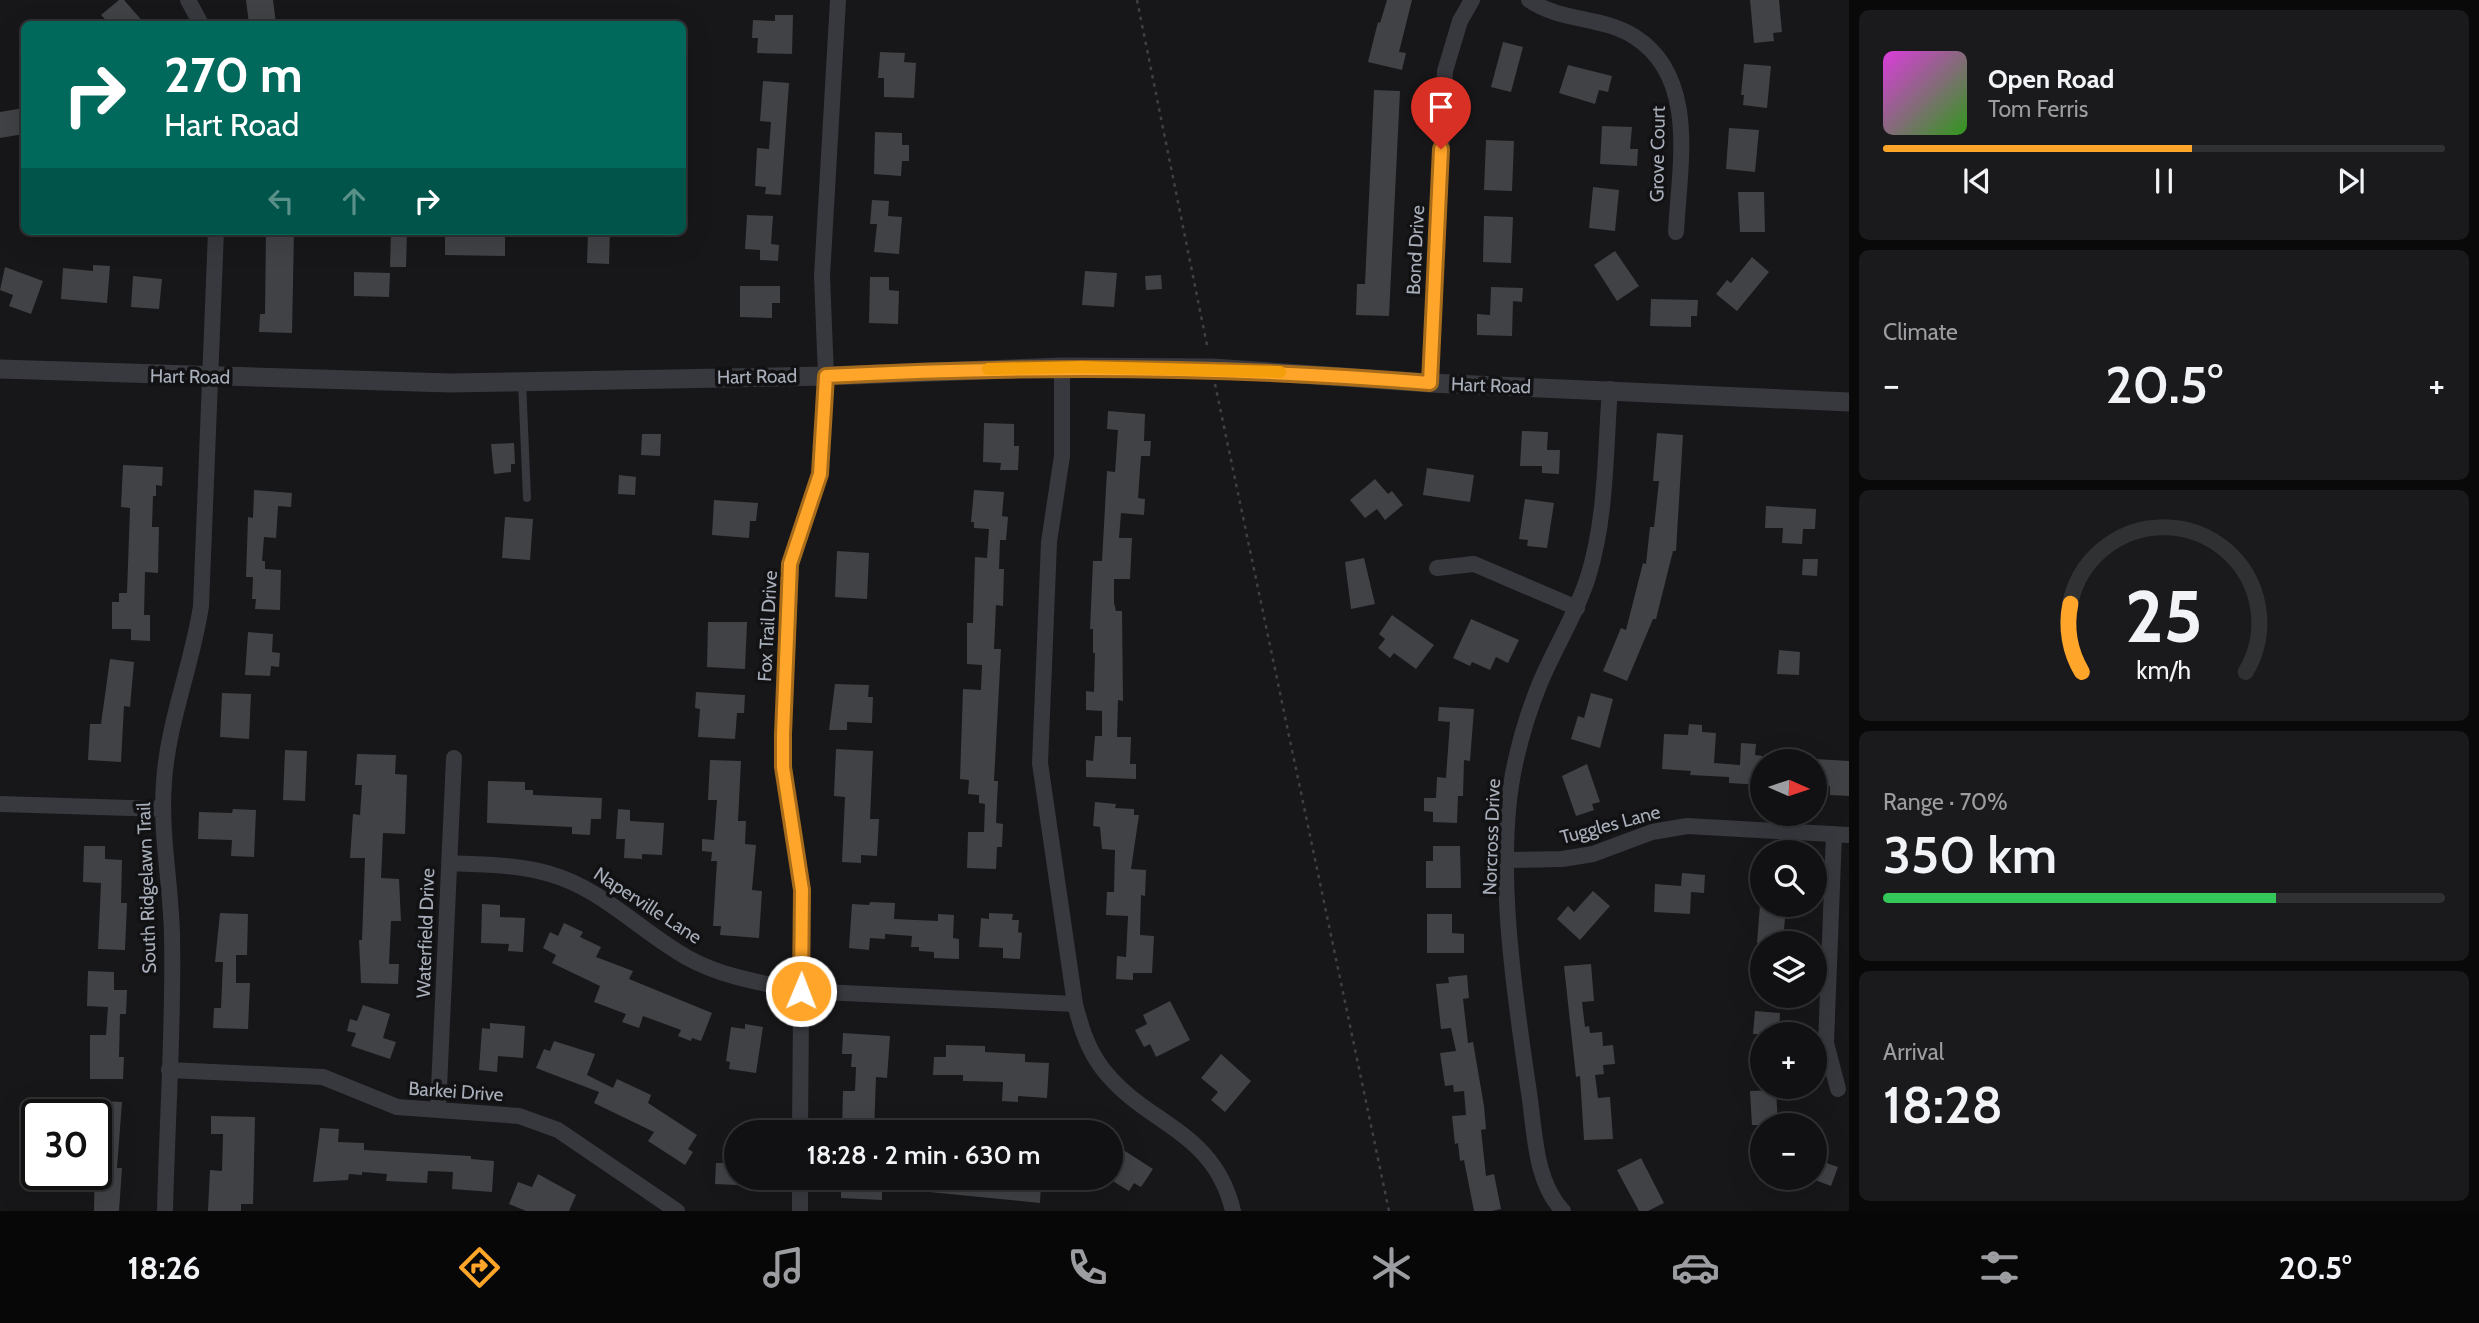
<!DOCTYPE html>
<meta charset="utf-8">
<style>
:root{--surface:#111113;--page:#1a1a1c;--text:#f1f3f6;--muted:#9c9da0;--line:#303133;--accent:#ffa529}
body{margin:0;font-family:Cabin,sans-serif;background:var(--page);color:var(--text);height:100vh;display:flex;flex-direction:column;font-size:26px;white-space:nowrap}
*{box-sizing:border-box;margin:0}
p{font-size:23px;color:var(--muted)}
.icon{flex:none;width:38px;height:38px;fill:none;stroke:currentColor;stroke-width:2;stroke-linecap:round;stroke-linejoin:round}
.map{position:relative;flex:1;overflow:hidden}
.drawer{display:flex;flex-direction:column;gap:10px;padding:10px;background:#09090a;width:630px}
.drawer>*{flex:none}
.banner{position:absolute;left:21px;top:21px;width:665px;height:214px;border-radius:10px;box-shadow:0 7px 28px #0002,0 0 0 2px var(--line);background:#00695c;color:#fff;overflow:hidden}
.needle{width:46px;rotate:93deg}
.fabs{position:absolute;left:1750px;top:749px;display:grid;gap:14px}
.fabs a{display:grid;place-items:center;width:77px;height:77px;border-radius:50%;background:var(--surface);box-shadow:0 7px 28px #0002,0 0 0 2px var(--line);font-size:35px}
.speed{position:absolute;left:21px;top:1099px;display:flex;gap:14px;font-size:35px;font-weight:700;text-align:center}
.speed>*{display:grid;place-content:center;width:91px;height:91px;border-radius:50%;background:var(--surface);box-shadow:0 7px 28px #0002,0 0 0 2px var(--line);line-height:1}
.speed .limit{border:4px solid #111;border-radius:10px;background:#fff;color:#111}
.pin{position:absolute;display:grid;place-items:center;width:60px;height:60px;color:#fff;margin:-72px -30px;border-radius:50% 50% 50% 0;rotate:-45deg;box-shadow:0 0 7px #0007}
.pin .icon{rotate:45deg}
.me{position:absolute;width:77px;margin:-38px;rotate:1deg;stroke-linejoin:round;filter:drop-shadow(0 0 5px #0008)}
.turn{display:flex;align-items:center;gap:24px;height:147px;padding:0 28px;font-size:32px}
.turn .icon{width:91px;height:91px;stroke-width:2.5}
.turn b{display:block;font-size:49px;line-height:60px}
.lanes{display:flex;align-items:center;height:66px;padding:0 28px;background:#0003;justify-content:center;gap:35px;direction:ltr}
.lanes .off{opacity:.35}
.big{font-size:52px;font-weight:600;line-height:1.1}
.drawer .card{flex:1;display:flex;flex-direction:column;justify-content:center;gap:10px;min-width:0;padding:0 24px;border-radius:10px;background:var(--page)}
.drawer .dial{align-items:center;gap:0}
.dial svg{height:182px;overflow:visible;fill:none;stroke:var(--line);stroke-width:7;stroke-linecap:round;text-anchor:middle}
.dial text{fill:var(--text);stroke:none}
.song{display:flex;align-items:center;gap:21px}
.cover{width:84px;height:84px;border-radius:10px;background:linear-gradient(135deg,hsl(300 70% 55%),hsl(110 70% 35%))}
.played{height:7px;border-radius:4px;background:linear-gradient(90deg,var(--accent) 55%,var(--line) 55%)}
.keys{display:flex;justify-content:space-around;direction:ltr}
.heat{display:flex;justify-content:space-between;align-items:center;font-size:38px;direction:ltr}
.charge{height:10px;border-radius:5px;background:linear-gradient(90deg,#34c759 70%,var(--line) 0)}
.trip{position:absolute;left:724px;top:1120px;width:399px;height:70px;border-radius:35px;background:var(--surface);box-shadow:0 7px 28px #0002,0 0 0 2px var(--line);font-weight:600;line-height:70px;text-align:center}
.menu{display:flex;height:112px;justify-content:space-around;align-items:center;background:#070708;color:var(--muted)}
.menu .icon{width:49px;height:49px}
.menu .active{color:var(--accent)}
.menu b{font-size:32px;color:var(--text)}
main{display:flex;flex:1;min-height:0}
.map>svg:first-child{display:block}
.building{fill:#414246}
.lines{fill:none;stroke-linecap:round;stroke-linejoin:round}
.path{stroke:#3d4046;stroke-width:2.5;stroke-dasharray:3.5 5;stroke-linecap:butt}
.service{stroke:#37393f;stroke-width:8}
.minor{stroke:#37393f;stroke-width:16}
.tertiary{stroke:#37393f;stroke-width:19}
.route-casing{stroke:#a66b1b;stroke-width:18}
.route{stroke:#ffa529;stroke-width:12}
.slow{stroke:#f59e0b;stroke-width:12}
.labels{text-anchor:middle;stroke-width:7;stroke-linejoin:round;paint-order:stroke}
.street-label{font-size:19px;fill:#a8afba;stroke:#121214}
</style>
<main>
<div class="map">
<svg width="1849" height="1211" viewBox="0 0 1849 1211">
<rect width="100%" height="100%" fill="#171719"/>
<!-- building -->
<path class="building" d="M119,0H124L145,24H110L101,15Z
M246,0H273L276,24H249Z
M1387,0H1412L1399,52L1406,53L1402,70L1368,62L1378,22L1380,23Z
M1750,0H1779L1782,32L1773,33L1774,41L1754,43Z
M775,15H793L792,54L757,53L758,38H752L753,20L775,21Z
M1503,42L1523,47L1511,92L1491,87Z
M880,52L905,53L904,62L916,63L914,98L884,97V78H878Z
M1744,64L1771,66L1767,108L1743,105L1744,95H1741Z
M1568,65L1612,76L1608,92L1599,90L1595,104L1559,93Z
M763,81L789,83L781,195L765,194L766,187L755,186L757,148L769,149L771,122L760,121Z
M1374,90L1400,91L1389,316L1356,315L1357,284H1365Z
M24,108V134L0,138V112Z
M1602,126L1632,127L1630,149H1638L1637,166L1600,164Z
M1729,128L1759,130L1755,172L1726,169Z
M875,132L902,133V145H909V161H902L901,176L874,174Z
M1486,140L1514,141L1512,191L1484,190Z
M1593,187L1619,190L1615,231L1589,228Z
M1738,192H1764L1765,232H1740Z
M872,200L889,201L888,216L902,217L899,254L874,252L877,224H870Z
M747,215L773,216L771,244L779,245L778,261L760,260V250L745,249Z
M1484,216L1513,217L1511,263L1483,262Z
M266,231H294L292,333L259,332L260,314H265Z
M391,231H407L406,267H390Z
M588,231H610L609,264L587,263Z
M445,235L505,237V256L445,255Z
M1615,251L1639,286L1617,301L1594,265Z
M1752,257L1769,272L1737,311L1716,294L1727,280L1731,283Z
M93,265L110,266L107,303L61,299L63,268L93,271Z
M5,267L43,281L31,314L9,306L13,295L0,290Z
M1085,271L1117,273L1114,307L1082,305Z
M354,272L390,273L389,297L354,296Z
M1161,275L1162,289L1146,290L1145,276Z
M133,276L162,279L159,309L131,307Z
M870,277H889V290L899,291L898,324L869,323Z
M740,286H780V303H772V318L740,317Z
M1491,287L1523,288L1522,302L1513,301L1512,336L1477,335V314L1490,315Z
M1651,299L1698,300L1697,316H1691V327L1650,326Z
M1108,411L1145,414L1144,441H1151L1150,456H1141L1138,498L1145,499L1144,515L1121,513L1119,538H1132L1130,579H1114V603L1116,611H1122L1123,701L1118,700L1117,737H1131L1130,764H1136V779L1086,777V760L1093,761L1095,736H1102V711L1086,710V691L1094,692L1095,653H1093V629H1090L1093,561H1102L1107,471L1115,472L1118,430L1107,429Z
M984,423L1014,424V446H1019L1018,470H1000L1001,463L983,462Z
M1522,431L1548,432L1547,450H1560L1559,474L1542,473V466H1520Z
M1657,433L1683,435L1676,551H1673L1656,619H1653L1627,681L1603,671L1621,628L1626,630L1643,563L1646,564L1650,527H1654L1659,481H1653Z
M642,434H661L660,456L641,455Z
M514,443L515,464H511V472L494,474L491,444Z
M123,465L163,467L162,486L156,485V496H153L152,527H159L158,573L145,572L144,615H150V641L131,640V629H112V602H119V593H127L130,508L121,507Z
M1427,468L1474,475L1470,502L1423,495Z
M619,475L636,477L635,495L618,494Z
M1375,479L1388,494L1392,491L1403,505L1385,520L1377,509L1365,518L1350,500Z
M254,490L292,493L291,507L278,506L276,538L264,537L262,561H265V569L281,570L280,610L255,609L256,599H252L253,577H246L248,517L253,518Z
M974,490L1004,492L1002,516L1008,517L1006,540H1000L999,569H1004L1003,606L996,605L994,649H1001L994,781H998L996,823L1003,824L1002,847H997L996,869L967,868L968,832H984L985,804L979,803V795L968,794L969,780L960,779L963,689L981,690L982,665L967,664V623H973L975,557L987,558L989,529L974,528V522H971Z
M1525,499L1554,503L1547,548L1527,546L1528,540L1519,539Z
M714,500L758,503L756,521H750L749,538L712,535Z
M1766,506L1816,509L1815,529H1803L1802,544L1782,543L1783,528H1765Z
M505,517L533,519L530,560L502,558Z
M837,551L869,553L867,599L835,597Z
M1364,558L1375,604L1351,609L1345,562Z
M1803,559H1818L1817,576L1802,575Z
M1392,615L1434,645L1416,669L1394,653L1390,658L1378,648L1385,639L1379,634Z
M1471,619L1519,640L1508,663L1496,657L1490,670L1472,662L1470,666L1453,658Z
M708,622H747L745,669L707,667Z
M248,632L273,634L272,652L280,653L279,667L271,666L270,676L245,675Z
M1779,650L1800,652L1799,675L1777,674Z
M110,659L134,662L130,707L124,706L121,762L88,760L90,724H101Z
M835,684L869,685L868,697H873L872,723L847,722V730H829Z
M696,692L745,695L744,713H737L735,739L698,737L700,709L695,708Z
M222,693L251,694L249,739L220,737Z
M1591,693L1613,699L1600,748L1571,739L1578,716L1584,718Z
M1439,707L1474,709L1470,761L1464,760L1463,796H1458L1457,823L1433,822V812L1424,811V798H1436L1437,777L1446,778L1450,722L1438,721Z
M1689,724L1702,725V732L1716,733L1714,763L1740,765L1741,743L1756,744L1755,755L1762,756V785L1729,783V777L1690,775L1691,771L1662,769L1664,734L1688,735Z
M836,749L873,751L870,819H879L877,856L861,855V863L842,862L845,797L834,796Z
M285,750L307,751L305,801L283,800Z
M357,754L396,755L395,774L407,775L405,834L383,833L381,878L399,879L401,921H391L389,964H399L398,984L361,983L359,940H362L365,858H350L353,814L360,815L362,785H355Z
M1815,759L1849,761V796L1830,795V786L1815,785Z
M710,760L741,761L738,821H746L745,844L756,845L752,890L762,891L759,938L720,935L721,926H713L717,861H711L712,852L702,851V839L714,840L717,800H708Z
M1587,764L1600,802L1592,804L1594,810L1576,816L1562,776Z
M488,781L525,782V790H533V795L602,798L601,819H591L590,835L572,834V827L487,823Z
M1095,802L1116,804L1115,808L1134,809V815H1139L1131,869L1146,870L1145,896L1141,895L1140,935L1154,936L1152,973H1133V980L1116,979L1117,956L1126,957L1128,916L1106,915L1107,892H1114L1115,850L1102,849L1100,827L1093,826Z
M233,809L256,810L254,857L231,856L232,840L198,839L199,812L232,813Z
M618,809L630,810V821L664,823L662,855L642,854V859L624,858L625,839H616Z
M84,846H105V859L122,860L121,903H127L125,950L98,949L101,883L83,882Z
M1433,846H1460L1461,888H1426V861H1433Z
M1682,873L1705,875L1704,893L1691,892L1690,914L1654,912L1655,884L1681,886Z
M1593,891L1610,906L1580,940L1557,919L1568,906L1574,912Z
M870,902L895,903L894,919L938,921V914L954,915L953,938L959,939V959L934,958V952L919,951V947H911L912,936L885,934V939L870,938L869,950L849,948L852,904L869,905Z
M482,904L500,905V917L525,918L523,952L508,951L509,944L481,943Z
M1760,905H1786L1783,943H1757Z
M220,913L248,914L247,955H236V983H250L248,1029L213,1028L214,1008H221L223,962H215Z
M989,913L1013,914L1012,920H1019L1018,932L1022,933L1020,959L1003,958V948L979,947L981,918L989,919Z
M1427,914H1452V933L1464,934V953H1427Z
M564,923L583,932L580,937L601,947L596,957L633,971L629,979L712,1013L701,1041L692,1038L691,1041L678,1036L681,1030L643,1016L639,1028L622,1022L626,1014L594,1002L600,986L552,963L556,955L543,948L550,932L558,936Z
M1591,964L1594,1001L1582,1002L1585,1027L1589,1026L1590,1033L1602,1032L1603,1046L1613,1045L1615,1064L1603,1065L1604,1074L1595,1075L1598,1098L1610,1097L1613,1139L1584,1140L1580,1076L1576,1077L1564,966Z
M88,971L114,972V990H127L126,1014H120L119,1057H124L123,1079H90V1035H106L108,1007L87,1006Z
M1467,975L1469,998L1463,999L1468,1043L1473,1042L1484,1106L1486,1129L1481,1130L1486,1176L1494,1174L1501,1209L1492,1211H1474L1464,1160L1460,1161L1458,1143L1455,1144L1452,1116L1466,1115L1464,1091L1454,1092L1453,1085L1445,1086L1440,1053L1456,1051L1451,1028L1441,1029L1436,984L1449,983L1448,977Z
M1170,1001L1190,1040L1156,1057L1150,1044L1144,1047L1135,1030L1147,1024L1143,1015Z
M363,1005L390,1014L383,1038L396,1042L390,1059L351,1046L356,1033L347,1031L350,1019L357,1021Z
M1755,1011L1780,1013L1779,1034H1753Z
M490,1023L525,1026L523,1058L498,1056L497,1072L479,1070L482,1028L490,1029Z
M745,1024L763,1027L756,1073L729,1069L730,1062L726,1061L731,1027L745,1029Z
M843,1033L890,1036L887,1078L876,1077L874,1131L842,1130L843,1091H855L856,1067H851L852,1054H842Z
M554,1041L595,1054L587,1075L613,1088L617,1079L651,1095L648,1103L697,1135L688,1149L693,1152L685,1165L648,1141L654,1132L594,1103L599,1092L536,1068L544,1049L550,1051Z
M946,1045L985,1046V1052L1025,1054V1062L1049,1063L1047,1098L1018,1096V1102L1002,1101L1003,1082L963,1081V1075H933L934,1057H946Z
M1221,1054L1251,1081L1225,1112L1211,1100L1218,1092L1201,1078Z
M1776,1090L1778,1125H1752L1750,1091Z
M103,1101L122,1102L117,1168H122L119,1211H94L96,1107H103Z
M211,1116L255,1117L253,1204H241V1211H208L210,1170L222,1171L223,1134H211Z
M320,1128L339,1129L338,1142L364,1143V1150L471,1156V1159L494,1161L492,1192L452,1189L453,1172L428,1171L427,1183L386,1181L387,1174L362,1172V1175L349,1174L348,1180L313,1182Z
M725,1142L737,1143V1185L715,1184L716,1163H723Z
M1111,1142L1153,1169L1141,1187L1134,1183L1129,1191L1111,1180Z
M1641,1158L1664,1203L1648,1211H1639L1617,1170Z
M1815,1159L1838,1167L1831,1186L1815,1180Z
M538,1174L576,1195L569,1211H526L509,1204L518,1182L532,1187Z
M841,1178H882V1200L841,1198Z
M929,1178H1035V1183H1041L1040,1203L929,1192Z"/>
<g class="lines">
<!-- path -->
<path class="path" d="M1137,0L1208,350
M1215,384L1389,1211"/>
<!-- service -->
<path class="service" d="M522,381L527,498"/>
<!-- minor -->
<path class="minor" d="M188,0L201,24
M1529,0C1561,22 1603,16 1635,37C1699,78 1679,168 1676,232
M1062,367V456L1049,542L1040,763L1075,1004C1081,1027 1087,1048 1102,1068C1145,1125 1214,1129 1233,1211
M1430,383L1445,71L1460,21L1472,0
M1437,568L1474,564L1577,608
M0,804L163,809
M1834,834L1826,1043L1838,1089
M1508,860L1562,859L1593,854L1652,832L1687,826L1849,835
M449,863C482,865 518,864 550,874C603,889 641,932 688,958C722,977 763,983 801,991L1075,1004
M169,1070L323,1077L397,1107L519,1116L558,1130L677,1211
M438,1110L454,758
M800,1132L802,890L783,767V734L791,564L820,474L826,376L822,276L838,0
M165,1211C167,1120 174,1026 172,935C171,884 160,834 164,782C168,721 192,666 201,606L216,231
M800,1211V1178
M1563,1211C1533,1180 1535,1126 1528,1086C1514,991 1494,858 1515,764C1521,736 1529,710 1540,683C1555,647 1576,615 1588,577C1607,516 1605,452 1610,389"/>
<!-- tertiary -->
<path class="tertiary" d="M0,369L450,383L826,376L1062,367L1212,368L1430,383L1849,402"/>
</g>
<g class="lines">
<!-- route casing -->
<g class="route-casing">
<path id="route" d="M801,991L802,890L783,767V734L790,564L820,474L826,376C1030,365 1227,366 1430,383L1441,149"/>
</g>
<!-- route -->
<use href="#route" class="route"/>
<!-- slow -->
<path class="slow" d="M988,369L1081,367L1280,372"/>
</g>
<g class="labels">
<!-- street labels -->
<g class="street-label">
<text transform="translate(1657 154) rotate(-89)" y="7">Grove Court</text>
<text transform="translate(1415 250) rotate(-87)" y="7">Bond Drive</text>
<text transform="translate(190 376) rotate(1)" y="7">Hart Road</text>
<text transform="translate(757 376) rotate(-1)" y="7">Hart Road</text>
<text transform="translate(1491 385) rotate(2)" y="7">Hart Road</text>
<text transform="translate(767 626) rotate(-87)" y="7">Fox Trail Drive</text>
<text transform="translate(1610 824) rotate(-15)" y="7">Tuggles Lane</text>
<text transform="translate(1491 837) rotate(-88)" y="7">Norcross Drive</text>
<text transform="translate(146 888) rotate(-92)" y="7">South Ridgelawn Trail</text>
<text transform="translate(648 905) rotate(33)" y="7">Naperville Lane</text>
<text transform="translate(425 933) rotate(-88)" y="7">Waterfield Drive</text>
<text transform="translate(456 1091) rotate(4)" y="7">Barkei Drive</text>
</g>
</g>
</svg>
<div class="fabs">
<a><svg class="needle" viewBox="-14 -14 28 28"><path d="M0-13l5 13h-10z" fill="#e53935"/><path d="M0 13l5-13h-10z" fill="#9c9da0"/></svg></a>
<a><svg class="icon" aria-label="search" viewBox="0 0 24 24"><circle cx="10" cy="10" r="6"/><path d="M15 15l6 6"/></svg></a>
<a><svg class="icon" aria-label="layers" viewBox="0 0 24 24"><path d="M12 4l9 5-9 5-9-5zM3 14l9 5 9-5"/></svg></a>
<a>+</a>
<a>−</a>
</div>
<div class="speed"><div class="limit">30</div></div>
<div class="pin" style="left:1441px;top:149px;background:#d93025"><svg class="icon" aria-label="arrive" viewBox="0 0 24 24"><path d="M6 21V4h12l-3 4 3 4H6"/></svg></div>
<svg class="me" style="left:801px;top:991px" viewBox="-20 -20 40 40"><circle r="17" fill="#ffa529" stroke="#fff" stroke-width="3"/><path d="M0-11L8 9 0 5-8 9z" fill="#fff"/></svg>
<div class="trip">18:28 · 2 min · 630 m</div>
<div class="banner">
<div class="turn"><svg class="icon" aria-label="right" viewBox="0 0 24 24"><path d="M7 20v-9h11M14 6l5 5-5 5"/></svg><div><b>270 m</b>Hart Road</div></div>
<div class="lanes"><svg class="icon off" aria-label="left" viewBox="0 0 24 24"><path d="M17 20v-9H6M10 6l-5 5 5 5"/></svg><svg class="icon off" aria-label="ahead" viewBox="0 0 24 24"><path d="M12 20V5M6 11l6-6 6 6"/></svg><svg class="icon" aria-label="right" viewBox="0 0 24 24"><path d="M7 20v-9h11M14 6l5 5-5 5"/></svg></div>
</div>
</div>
<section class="drawer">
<div class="card">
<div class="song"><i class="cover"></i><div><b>Open Road</b><p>Tom Ferris</p></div></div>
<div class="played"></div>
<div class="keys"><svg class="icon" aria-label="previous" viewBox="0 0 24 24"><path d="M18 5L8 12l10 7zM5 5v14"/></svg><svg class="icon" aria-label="pause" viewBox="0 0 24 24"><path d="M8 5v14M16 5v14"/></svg><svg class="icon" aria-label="next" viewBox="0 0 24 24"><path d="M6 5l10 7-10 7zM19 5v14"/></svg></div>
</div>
<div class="card"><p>Climate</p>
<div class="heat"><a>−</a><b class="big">20.5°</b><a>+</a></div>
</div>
<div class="card dial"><svg viewBox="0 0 100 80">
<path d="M14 69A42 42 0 1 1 86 69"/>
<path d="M14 69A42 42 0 0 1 9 39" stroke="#ffa529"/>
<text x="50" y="56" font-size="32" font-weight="700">25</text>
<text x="50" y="72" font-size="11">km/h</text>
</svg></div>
<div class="card"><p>Range · 70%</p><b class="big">350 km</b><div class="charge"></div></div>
<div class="card"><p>Arrival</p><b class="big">18:28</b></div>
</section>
</main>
<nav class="menu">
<b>18:26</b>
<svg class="icon active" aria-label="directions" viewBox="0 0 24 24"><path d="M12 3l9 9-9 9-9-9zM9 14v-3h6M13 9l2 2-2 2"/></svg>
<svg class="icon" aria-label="music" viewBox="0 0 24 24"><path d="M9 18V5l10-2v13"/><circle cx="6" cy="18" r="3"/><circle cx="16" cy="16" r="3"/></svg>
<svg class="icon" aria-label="phone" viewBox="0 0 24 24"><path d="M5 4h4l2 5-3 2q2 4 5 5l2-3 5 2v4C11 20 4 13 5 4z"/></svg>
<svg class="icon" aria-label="climate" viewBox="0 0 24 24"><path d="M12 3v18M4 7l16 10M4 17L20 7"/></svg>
<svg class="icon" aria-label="car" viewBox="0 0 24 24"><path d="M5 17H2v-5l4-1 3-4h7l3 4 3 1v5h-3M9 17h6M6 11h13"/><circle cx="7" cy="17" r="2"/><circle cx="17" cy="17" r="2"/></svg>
<svg class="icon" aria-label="filters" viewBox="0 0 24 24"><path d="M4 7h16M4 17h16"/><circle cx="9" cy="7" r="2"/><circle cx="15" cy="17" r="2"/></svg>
<b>20.5°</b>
</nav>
